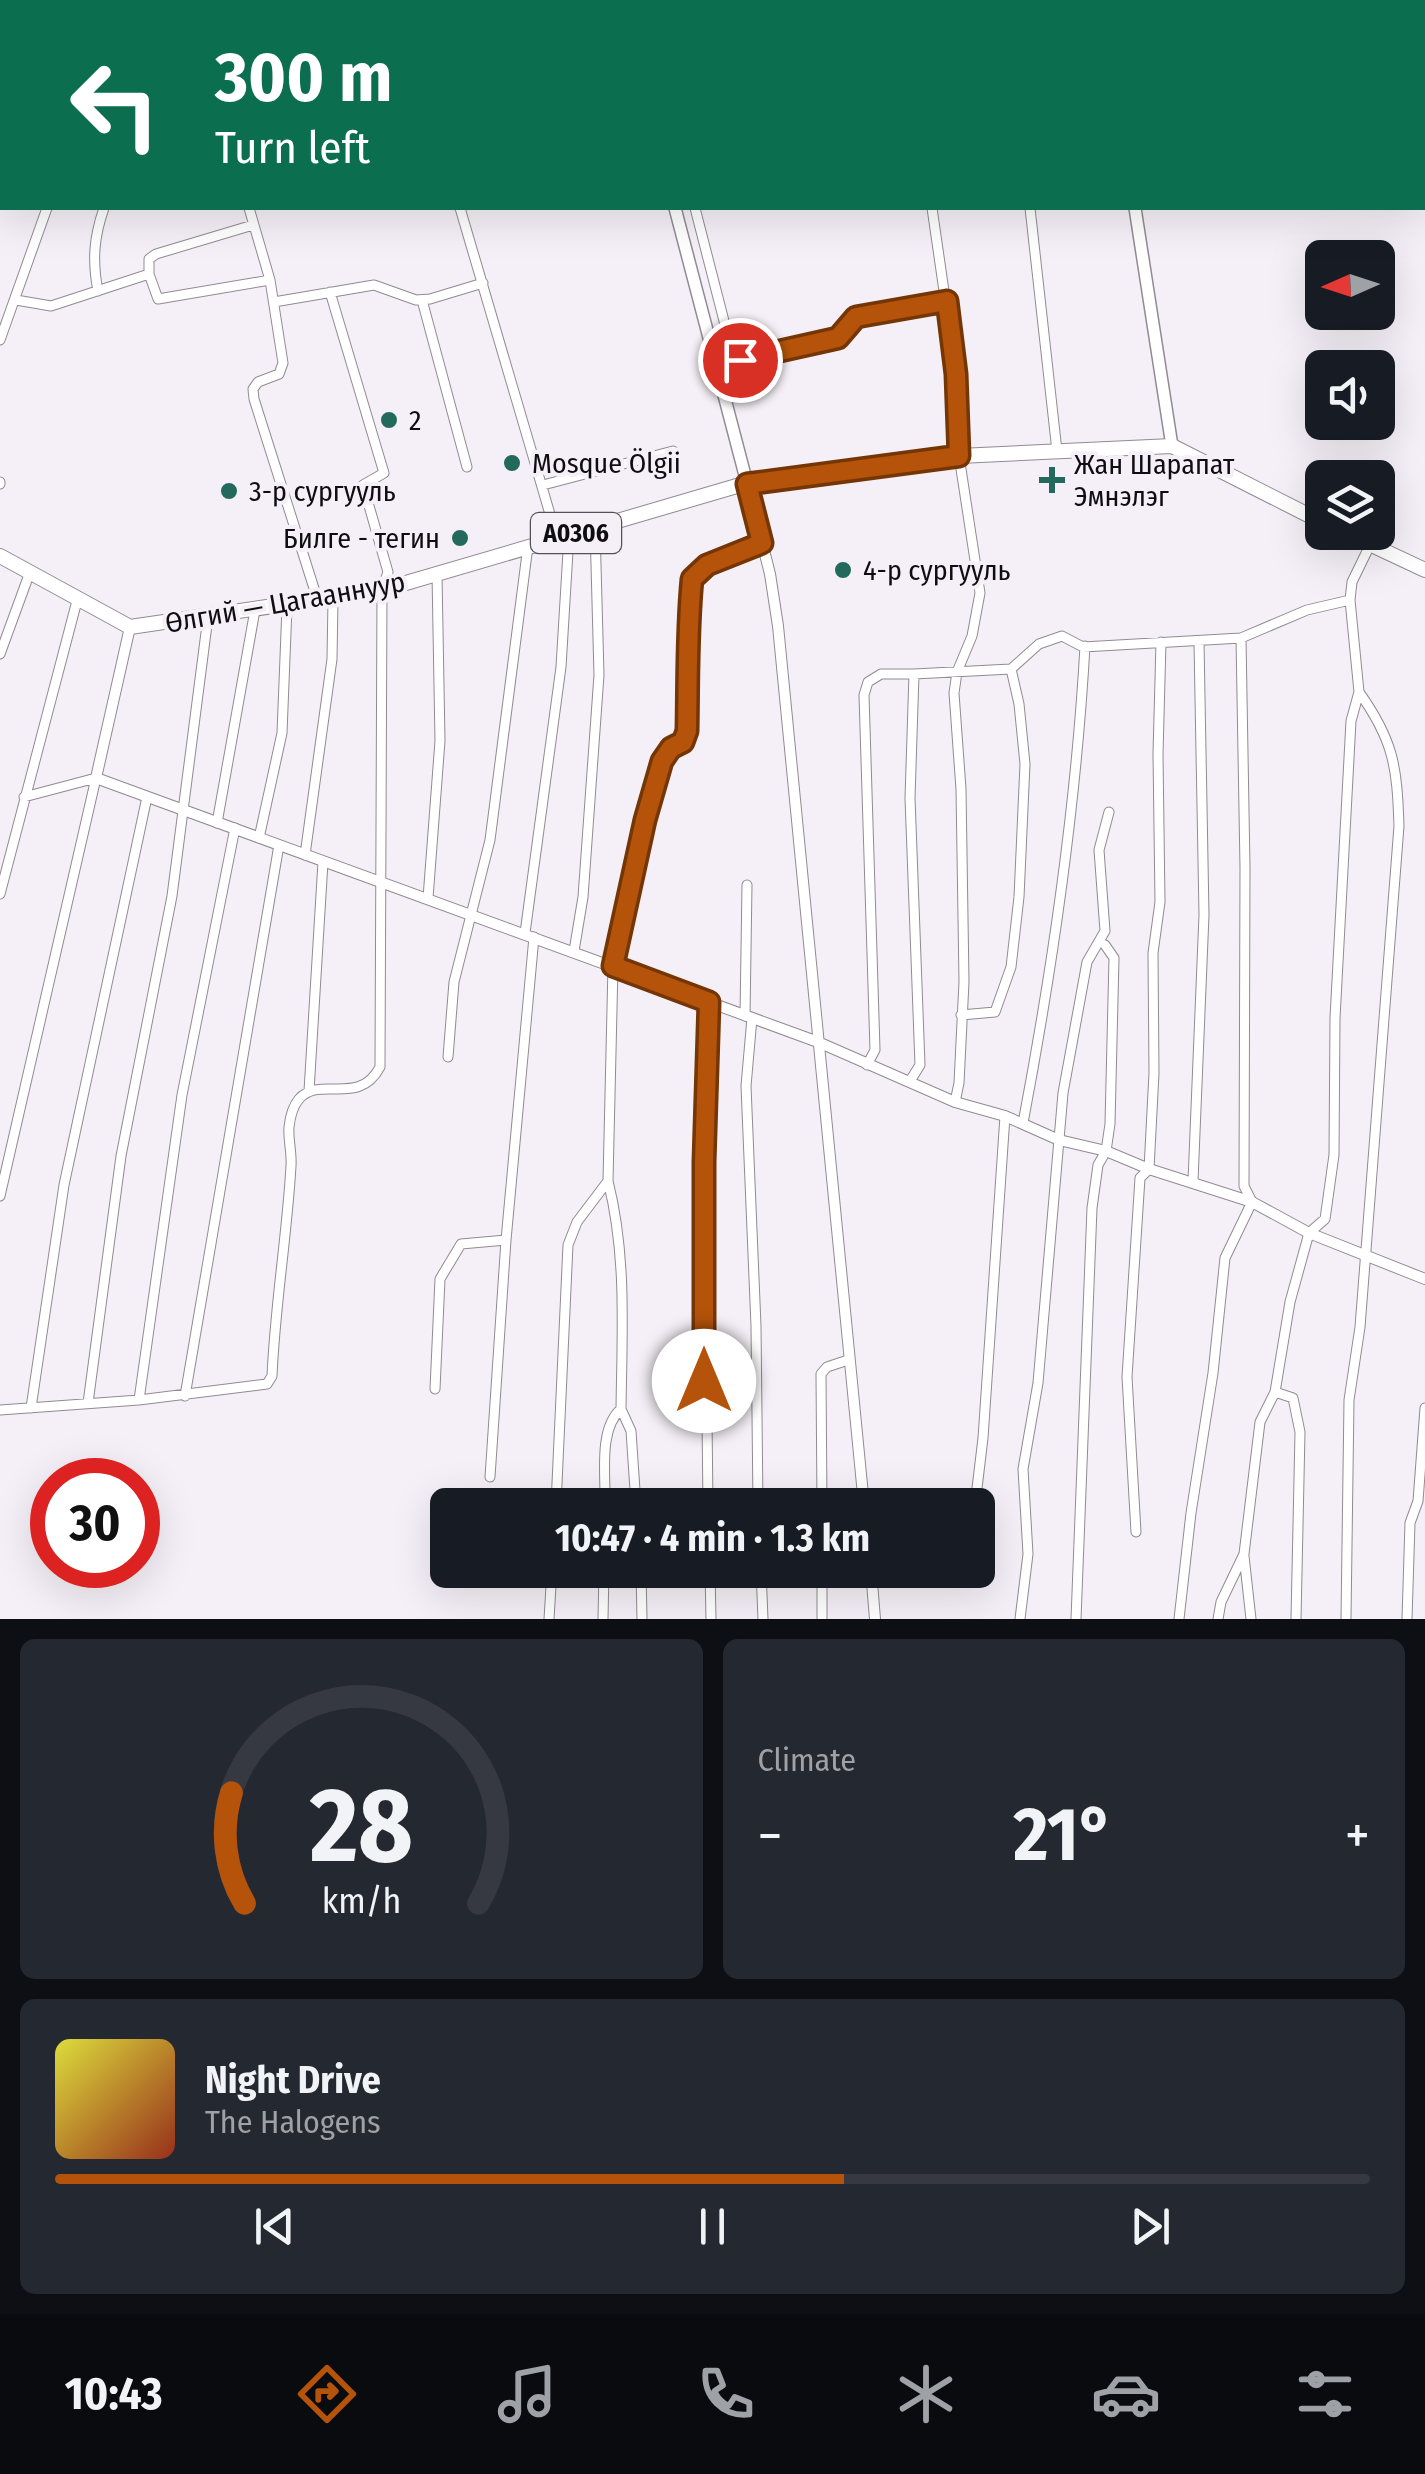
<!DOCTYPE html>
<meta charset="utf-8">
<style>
:root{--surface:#171b24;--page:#242831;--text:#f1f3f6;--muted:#9ea1a6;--line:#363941;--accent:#b45309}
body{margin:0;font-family:"Fira Sans Condensed",sans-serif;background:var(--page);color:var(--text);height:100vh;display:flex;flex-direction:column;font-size:38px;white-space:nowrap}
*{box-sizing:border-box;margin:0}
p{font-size:32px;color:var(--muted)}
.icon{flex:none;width:55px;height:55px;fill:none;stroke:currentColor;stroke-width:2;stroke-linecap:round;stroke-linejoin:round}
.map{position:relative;height:1619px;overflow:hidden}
.side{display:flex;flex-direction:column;gap:20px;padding:20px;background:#0d0f14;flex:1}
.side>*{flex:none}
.top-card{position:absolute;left:0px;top:0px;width:1425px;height:210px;box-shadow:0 10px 40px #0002;background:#0b6e4f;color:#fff;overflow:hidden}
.needle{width:65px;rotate:267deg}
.buttons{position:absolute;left:1305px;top:240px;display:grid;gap:20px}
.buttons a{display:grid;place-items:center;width:90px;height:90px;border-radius:15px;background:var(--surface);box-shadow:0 10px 40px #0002;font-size:50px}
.speed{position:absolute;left:30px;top:1458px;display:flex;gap:20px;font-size:50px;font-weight:700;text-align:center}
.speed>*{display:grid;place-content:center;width:130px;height:130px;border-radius:50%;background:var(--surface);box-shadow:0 10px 40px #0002;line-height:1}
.speed .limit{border:15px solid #d22;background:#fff;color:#111}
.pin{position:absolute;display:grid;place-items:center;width:85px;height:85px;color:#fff;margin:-42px;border:5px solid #fff;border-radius:50%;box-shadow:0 2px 10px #0007}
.me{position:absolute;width:110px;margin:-55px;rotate:0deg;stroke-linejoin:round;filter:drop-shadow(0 0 8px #0008)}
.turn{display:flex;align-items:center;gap:35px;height:210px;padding:0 50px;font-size:45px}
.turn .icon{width:130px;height:130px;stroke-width:2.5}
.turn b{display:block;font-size:70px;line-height:85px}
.big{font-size:75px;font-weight:700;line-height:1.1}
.side .widget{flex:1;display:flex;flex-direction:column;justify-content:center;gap:15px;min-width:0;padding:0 35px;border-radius:15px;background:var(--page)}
.side .dial{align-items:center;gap:0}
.dial svg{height:260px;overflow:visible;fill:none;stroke:var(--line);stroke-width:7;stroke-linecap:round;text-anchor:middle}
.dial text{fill:var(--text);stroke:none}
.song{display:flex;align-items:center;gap:30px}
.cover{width:120px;height:120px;border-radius:15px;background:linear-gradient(135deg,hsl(60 70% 55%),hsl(10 70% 35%))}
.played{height:10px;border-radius:5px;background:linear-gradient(90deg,var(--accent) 60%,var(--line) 60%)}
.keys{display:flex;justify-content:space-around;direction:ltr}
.heat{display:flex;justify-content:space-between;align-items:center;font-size:55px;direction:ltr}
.side .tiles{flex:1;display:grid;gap:20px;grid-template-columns:1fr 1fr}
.widget:last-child{grid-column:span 2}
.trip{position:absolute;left:430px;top:1488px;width:565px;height:100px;border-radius:15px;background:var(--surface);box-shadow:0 10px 40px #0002;font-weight:700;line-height:100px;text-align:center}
.tabs{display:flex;height:160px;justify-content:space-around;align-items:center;background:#090b0e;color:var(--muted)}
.tabs .icon{width:70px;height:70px}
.tabs .active{color:var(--accent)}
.tabs b{font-size:45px;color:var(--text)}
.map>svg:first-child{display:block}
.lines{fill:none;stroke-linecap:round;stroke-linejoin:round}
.minor-casing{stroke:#908b92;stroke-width:11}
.tertiary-casing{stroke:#908b92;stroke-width:12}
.secondary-casing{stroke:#908b92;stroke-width:14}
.trunk-casing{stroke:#908b92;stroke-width:16}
.minor{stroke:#fff;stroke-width:9}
.tertiary{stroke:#fff;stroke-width:10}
.secondary{stroke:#fff;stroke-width:11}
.trunk{stroke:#fff;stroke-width:14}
.route-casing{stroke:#753606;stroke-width:25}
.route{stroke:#b45309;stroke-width:18}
.poi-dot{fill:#23695c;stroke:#f5f0f7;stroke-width:4}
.labels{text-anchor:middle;stroke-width:8;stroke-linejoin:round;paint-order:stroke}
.shield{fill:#f5f0f7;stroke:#545155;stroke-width:2.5}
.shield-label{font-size:25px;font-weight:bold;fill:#0f0d10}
.poi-label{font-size:28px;fill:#0f0d10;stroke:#f5f0f7;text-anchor:start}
.street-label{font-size:28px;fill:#0f0d10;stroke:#f5f0f7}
</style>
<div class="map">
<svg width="1425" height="1619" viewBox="0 0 1425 1619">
<rect width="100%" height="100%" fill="#f5f0f7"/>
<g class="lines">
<!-- minor casing -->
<g class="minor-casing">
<path id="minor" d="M88,0L89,2
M205,0L206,2
M400,0V2
M810,0L811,2
M893,0V2
M1163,0L1165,2
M1331,0L1332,2
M1245,2L1253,0
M1422,69L1425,68
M0,139H2
M249,208L270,280L283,363L279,374L258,382L253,389L254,399L318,601
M460,208L557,538
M695,208L733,356L740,359L838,338L856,317L947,301
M932,208L956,374L959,456L980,593L972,636L957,672L954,693L961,789L964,982L959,1083L955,1102
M1030,208L1057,451
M253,225L156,254L149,259V274L158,299L270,280
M98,291C92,260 94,237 104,208
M16,300L51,306L149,274
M422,300L467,467
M274,302L374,285L416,300L430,299L483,283
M0,340L47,208
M0,482V484
M543,485L673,451
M0,654L30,572
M914,674L1011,669L1039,644L1062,636L1083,647L1241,638L1307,610L1350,600L1352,582L1370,545
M217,823L255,610
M259,838L282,733L287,607
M305,855L332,659L333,600
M0,894L78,597
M428,898L440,741L437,574
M525,933L561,667L569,535
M574,951L583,897L599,675L595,528
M961,1015L995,1012L1011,967L1019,897L1025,764L1019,704L1011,669
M745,1016L747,885
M752,1018L746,1086L756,1326L758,1505
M448,1057L454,982L490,840L528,546
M867,1065L875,1050L864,695L868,682L881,674H914L910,798L920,1065L910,1081
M309,1091L323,862
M1023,1123C1053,965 1076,807 1085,646
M1193,1181L1204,915L1199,642
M0,1196L96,778L24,797
M435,1389L440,1279L461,1244L506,1240
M1275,1392L1293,1398L1300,1432L1296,1619
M185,1396L279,845
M139,1400L182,1095L235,828
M88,1403L121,1156L172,896L208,617
M31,1408L64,1185L147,797
M621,1409L631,1431L636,1505
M0,1410L139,1400L267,1384L272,1376C275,1305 287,1236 291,1166C292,1153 288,1140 289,1127C290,1118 293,1106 299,1099C320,1075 359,1107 380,1067L382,590L388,572L363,485L384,473L330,292
M490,1477L506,1240L534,937
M556,1505L568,1245L577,1222L608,1181L613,966L645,820L662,761L671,748L683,742L687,731C688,680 687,630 692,579L707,565L763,543
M605,1505C606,1476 598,1429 621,1409C622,1332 627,1256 608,1181
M708,1505L704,1162L709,1001
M822,1505L821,1374L827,1367L848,1360
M975,1505L983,1438L1005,1116
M1136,1532L1127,1377L1140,1178L1149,1169L1154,1073L1153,953L1160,902L1158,754L1161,642
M1244,1556L1251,1619
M641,1570L642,1619
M710,1570L711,1619
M761,1570L763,1619
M822,1570V1619
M966,1579L967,1570
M549,1619L552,1570
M603,1619L604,1570
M1020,1619L1028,1554L1023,1469L1038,1383L1063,1093L1087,962L1105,931L1099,850L1109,812
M1076,1619L1092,1208L1098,1165L1106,1151L1110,1124L1114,958L1105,945
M1179,1619L1191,1513L1213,1373L1225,1258L1252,1202L1244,1186L1245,868L1241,638
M1218,1619L1221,1602L1244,1554L1260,1422L1275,1392L1290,1302L1309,1233L1325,1219L1334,1155L1335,1018L1351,721L1359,692L1350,600
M1346,1619L1349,1400L1360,1327L1399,826C1397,767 1394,741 1359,692
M1407,1619L1410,1523L1418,1501L1425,1408"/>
</g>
<!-- tertiary casing -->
<g class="tertiary-casing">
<path id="tertiary" d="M20,2V0
M0,57L2,51
M747,483L770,574L778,626L864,1505
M130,627L96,778L818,1042L955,1102L1005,1116L1059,1140L1106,1151L1149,1169L1252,1202L1309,1233L1425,1279
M871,1570L875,1619"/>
</g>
<!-- secondary casing -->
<g class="secondary-casing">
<path id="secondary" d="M618,0L619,2
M1106,0V2
M675,208L747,483
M1135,208L1172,446"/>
</g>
<!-- trunk casing -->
<g class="trunk-casing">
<path id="trunk" d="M1344,532L1425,570
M0,556L130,627L382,590L747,483L959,456L1172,446L1322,522"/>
</g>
<!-- minor -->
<use href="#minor" class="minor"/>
<!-- tertiary -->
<use href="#tertiary" class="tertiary"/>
<!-- secondary -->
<use href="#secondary" class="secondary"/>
<!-- trunk -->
<use href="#trunk" class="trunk"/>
</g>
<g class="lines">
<!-- route casing -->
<g class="route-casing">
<path id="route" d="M704,1381V1162L709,1002L613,966L645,820L662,761L671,748L683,742L687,731C688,680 687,630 692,579L707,565L762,543L747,484L959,456L956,374L947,301L856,317L838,338L740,360"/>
</g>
<!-- route -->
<use href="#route" class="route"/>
</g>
<!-- markers -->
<g class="poi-dot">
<circle cx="389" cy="420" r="10"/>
<circle cx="512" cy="463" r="10"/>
<path d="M1047 465h10v10h10v10h-10v10h-10v-10h-10v-10h10z"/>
<circle cx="229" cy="491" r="10"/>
<circle cx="460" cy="538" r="10"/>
<circle cx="843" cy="570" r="10"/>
</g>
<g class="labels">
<!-- shield labels -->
<rect class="shield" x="531" y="513" width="90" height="40" rx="8"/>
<g class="shield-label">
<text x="576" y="542">A0306</text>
</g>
<!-- poi labels -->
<g class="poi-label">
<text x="409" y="430">2</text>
<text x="532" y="473">Mosque Ölgii</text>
<text x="1074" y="474">Жан Шарапат<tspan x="1074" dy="32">Эмнэлэг</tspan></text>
<text x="249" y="501">3-р сургууль</text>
<text x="440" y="548" text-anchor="end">Билге - тегин</text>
<text x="863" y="580">4-р сургууль</text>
</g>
<!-- street labels -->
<g class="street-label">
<text transform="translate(285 602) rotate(-10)" y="10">Өлгий — Цагааннуур</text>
</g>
</g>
</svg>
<div class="buttons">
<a><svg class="needle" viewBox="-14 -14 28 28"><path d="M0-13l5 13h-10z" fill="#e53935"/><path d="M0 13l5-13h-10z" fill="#9ea1a6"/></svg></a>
<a><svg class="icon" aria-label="sound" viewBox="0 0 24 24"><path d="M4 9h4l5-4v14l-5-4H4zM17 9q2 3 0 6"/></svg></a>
<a><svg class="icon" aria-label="layers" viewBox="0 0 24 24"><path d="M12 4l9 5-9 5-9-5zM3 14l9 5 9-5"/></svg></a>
</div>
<div class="speed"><div class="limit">30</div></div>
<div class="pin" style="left:740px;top:360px;background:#d93025"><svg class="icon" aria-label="arrive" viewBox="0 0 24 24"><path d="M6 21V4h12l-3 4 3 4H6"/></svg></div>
<svg class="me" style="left:704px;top:1381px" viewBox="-20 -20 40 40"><circle r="19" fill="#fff"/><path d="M0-13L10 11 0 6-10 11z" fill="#b45309"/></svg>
<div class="trip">10:47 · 4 min · 1.3 km</div>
<div class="top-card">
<div class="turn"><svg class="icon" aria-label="left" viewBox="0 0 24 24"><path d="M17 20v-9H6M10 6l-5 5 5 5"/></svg><div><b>300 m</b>Turn left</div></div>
</div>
</div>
<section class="side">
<div class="tiles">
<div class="widget dial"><svg viewBox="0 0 100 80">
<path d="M14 69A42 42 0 1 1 86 69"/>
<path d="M14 69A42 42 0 0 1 10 35" stroke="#b45309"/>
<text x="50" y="56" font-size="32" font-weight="700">28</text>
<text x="50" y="72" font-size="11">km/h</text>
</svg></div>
<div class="widget"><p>Climate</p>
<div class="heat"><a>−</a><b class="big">21°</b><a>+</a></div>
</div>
<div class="widget">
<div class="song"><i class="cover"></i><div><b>Night Drive</b><p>The Halogens</p></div></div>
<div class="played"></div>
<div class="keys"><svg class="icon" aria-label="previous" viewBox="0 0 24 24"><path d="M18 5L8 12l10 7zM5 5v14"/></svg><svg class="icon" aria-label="pause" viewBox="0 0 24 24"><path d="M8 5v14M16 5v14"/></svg><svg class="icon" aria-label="next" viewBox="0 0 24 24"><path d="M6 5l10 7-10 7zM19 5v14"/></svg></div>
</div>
</div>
</section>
<nav class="tabs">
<b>10:43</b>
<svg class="icon active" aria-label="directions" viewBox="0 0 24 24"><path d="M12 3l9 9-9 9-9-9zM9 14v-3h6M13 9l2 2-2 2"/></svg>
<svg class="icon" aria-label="music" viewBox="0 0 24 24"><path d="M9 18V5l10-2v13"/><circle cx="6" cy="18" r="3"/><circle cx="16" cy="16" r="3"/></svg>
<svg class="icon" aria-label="phone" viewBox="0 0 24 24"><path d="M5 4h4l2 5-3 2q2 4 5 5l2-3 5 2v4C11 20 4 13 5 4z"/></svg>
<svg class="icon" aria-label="climate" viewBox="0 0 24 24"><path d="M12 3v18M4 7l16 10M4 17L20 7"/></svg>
<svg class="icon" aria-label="car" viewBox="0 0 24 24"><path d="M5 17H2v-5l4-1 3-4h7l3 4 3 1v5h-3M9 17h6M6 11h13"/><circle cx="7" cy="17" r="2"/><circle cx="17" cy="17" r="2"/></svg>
<svg class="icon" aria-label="filters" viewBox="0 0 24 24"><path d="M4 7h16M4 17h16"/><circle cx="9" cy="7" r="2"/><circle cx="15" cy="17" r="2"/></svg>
</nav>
